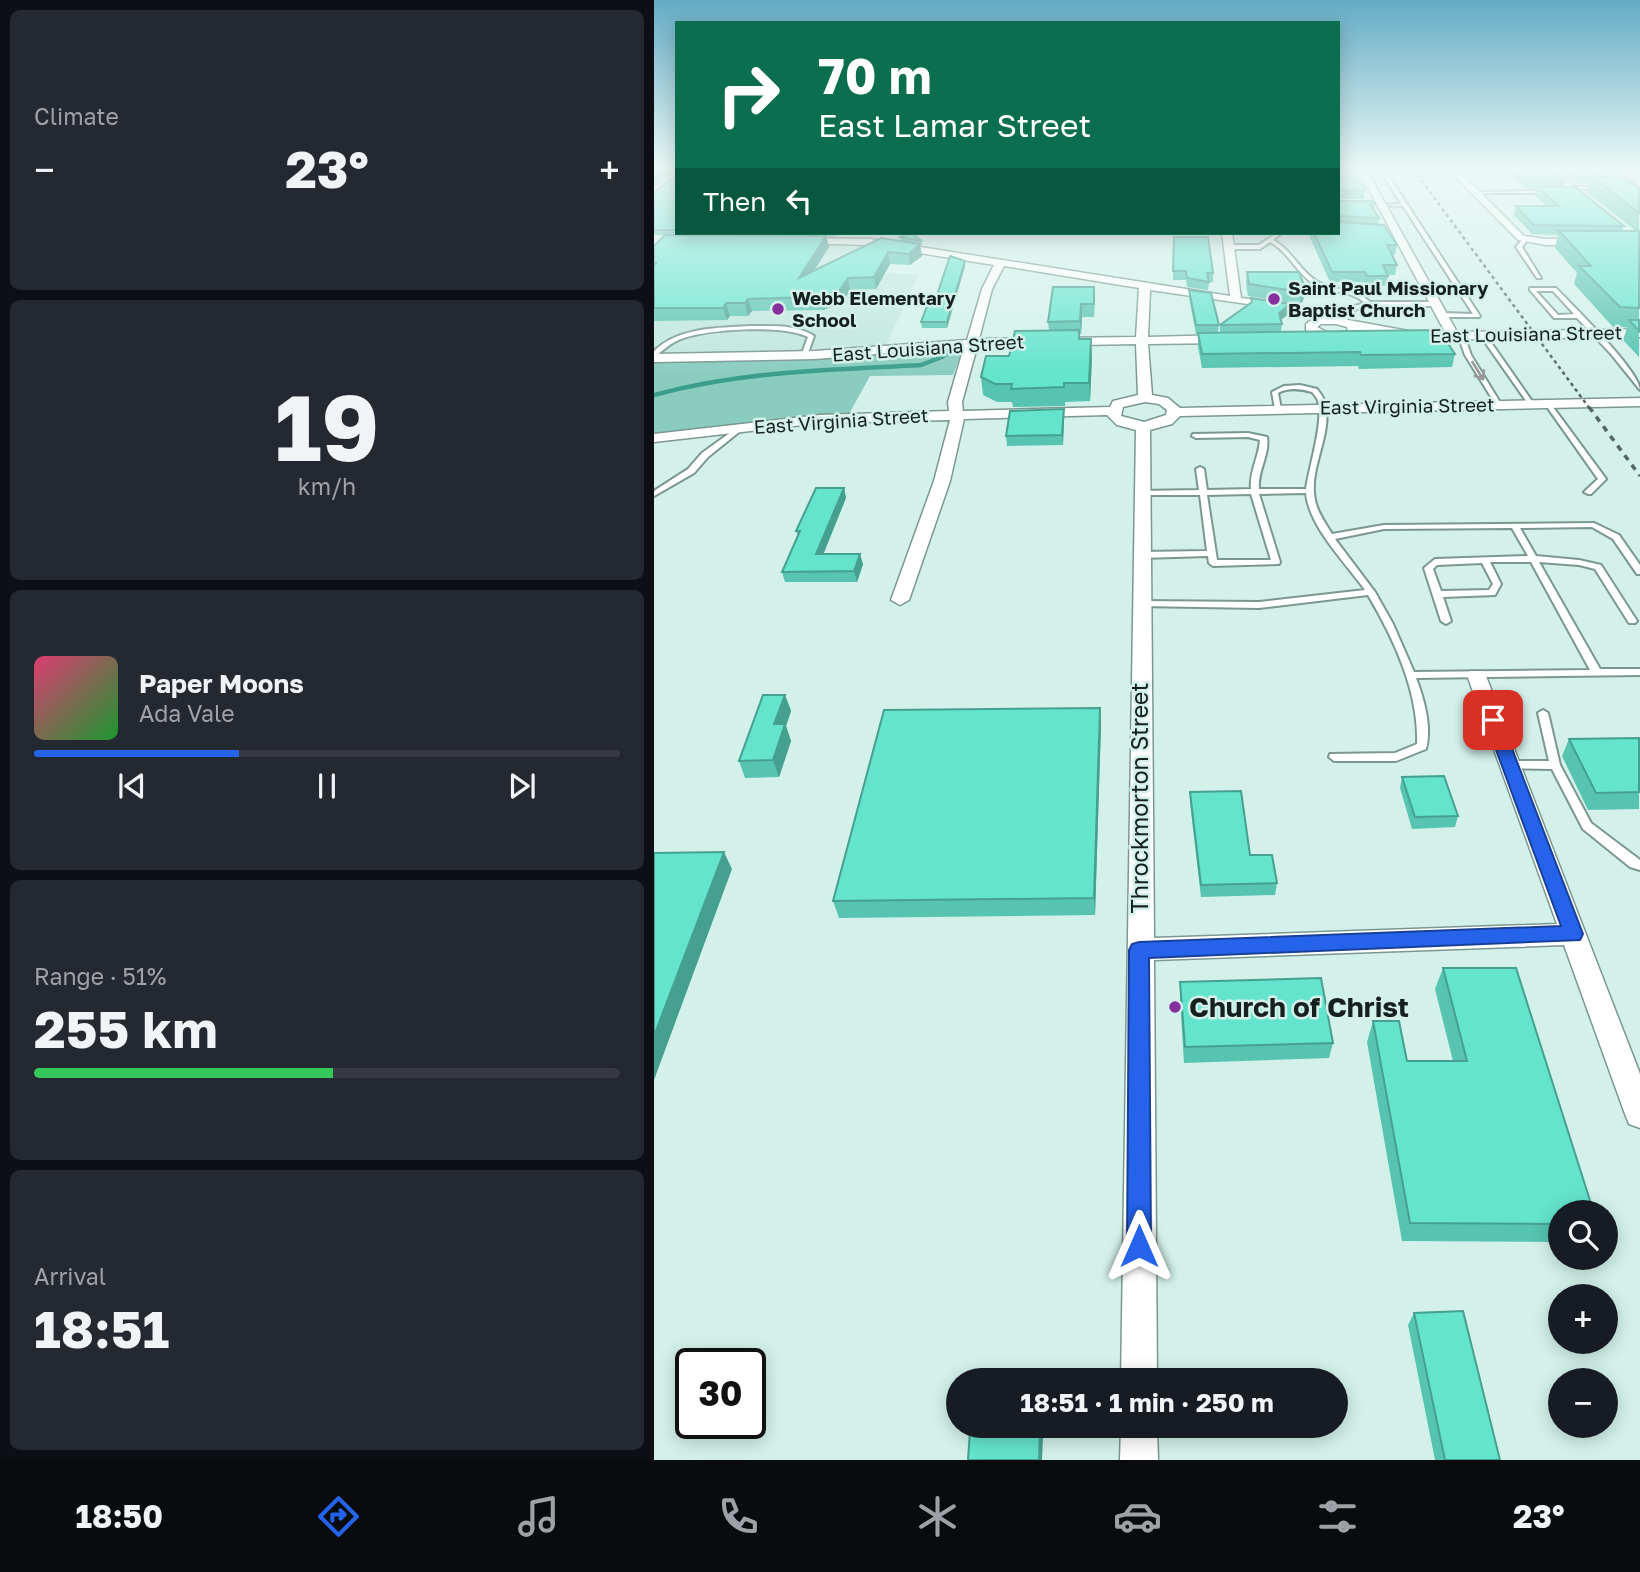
<!DOCTYPE html>
<meta charset="utf-8">
<style>
:root{--surface:#171b24;--page:#242831;--text:#f1f3f6;--muted:#9ea1a6;--line:#363941;--accent:#2563eb}
body{margin:0;font-family:"Golos Text",sans-serif;background:var(--page);color:var(--text);height:100vh;display:flex;flex-direction:column;font-size:26px;white-space:nowrap}
*{box-sizing:border-box;margin:0}
p{font-size:23px;color:var(--muted)}
.icon{flex:none;width:38px;height:38px;fill:none;stroke:currentColor;stroke-width:2;stroke-linecap:round;stroke-linejoin:round}
.map{position:relative;flex:1;overflow:hidden}
.drawer{display:flex;flex-direction:column;gap:10px;padding:10px;background:#0d0f14;width:654px}
.drawer>*{flex:none}
.banner{position:absolute;left:21px;top:21px;width:665px;height:214px;border-radius:0px;box-shadow:0 4px 18px #0003;background:#0b6e4f;color:#fff;overflow:hidden}
.controls{position:absolute;left:894px;top:1200px;display:grid;gap:14px}
.controls a{display:grid;place-items:center;width:70px;height:70px;border-radius:50%;background:var(--surface);box-shadow:0 4px 18px #0003;font-size:35px}
.speed{position:absolute;left:21px;top:1348px;display:flex;gap:14px;font-size:35px;font-weight:700;text-align:center}
.speed>*{display:grid;place-content:center;width:91px;height:91px;border-radius:50%;background:var(--surface);box-shadow:0 4px 18px #0003;line-height:1}
.speed .limit{border:4px solid #111;border-radius:10px;background:#fff;color:#111}
.pin{position:absolute;display:grid;place-items:center;width:60px;height:60px;color:#fff;margin:-30px;border-radius:14px;box-shadow:0 4px 10px #0006}
.me{position:absolute;width:77px;margin:-38px;rotate:0deg;stroke-linejoin:round;filter:drop-shadow(0 0 5px #0008)}
.turn{display:flex;align-items:center;gap:24px;height:147px;padding:0 28px;font-size:32px}
.turn .icon{width:91px;height:91px;stroke-width:2.5}
.turn b{display:block;font-size:49px;line-height:60px}
.then{display:flex;align-items:center;height:66px;padding:0 28px;background:#0003;gap:14px;font-size:26px}
.big{font-size:52px;font-weight:700;line-height:1.1}
.drawer .tile{flex:1;display:flex;flex-direction:column;justify-content:center;gap:10px;min-width:0;padding:0 24px;border-radius:10px;background:var(--page)}
.drawer .dial{align-items:center;gap:0}
.dial b{font-size:91px;line-height:1}
.song{display:flex;align-items:center;gap:21px}
.cover{width:84px;height:84px;border-radius:10px;background:linear-gradient(135deg,hsl(340 70% 55%),hsl(130 70% 35%))}
.played{height:7px;border-radius:4px;background:linear-gradient(90deg,var(--accent) 35%,var(--line) 35%)}
.keys{display:flex;justify-content:space-around;direction:ltr}
.heat{display:flex;justify-content:space-between;align-items:center;font-size:38px;direction:ltr}
.charge{height:10px;border-radius:5px;background:linear-gradient(90deg,#34c759 51%,var(--line) 0)}
.trip{position:absolute;left:292px;top:1368px;width:402px;height:70px;border-radius:35px;background:var(--surface);box-shadow:0 4px 18px #0003;font-weight:700;line-height:70px;text-align:center}
.dock{display:flex;height:112px;justify-content:space-around;align-items:center;background:#090b0e;color:var(--muted)}
.dock .icon{width:49px;height:49px}
.dock .active{color:var(--accent)}
.dock b{font-size:32px;color:var(--text)}
main{display:flex;flex:1;min-height:0}
.map>svg:first-child{display:block}
.built{fill:#c0e7de}
.green{fill:#8acdbf}
.lines{fill:none;stroke-linecap:round;stroke-linejoin:round}
.stream{stroke:#3b9e8d;stroke-width:4.5}
.lane-casing{stroke:#7b9791;stroke-width:4}
.street-casing{stroke:#7b9791;stroke-width:3}
.primary-casing{stroke:#9576a3;stroke-width:3}
.lane{fill:#fff;fill-rule:evenodd}
.street{fill:#fff;fill-rule:evenodd}
.primary{fill:#e8c8f2;fill-rule:evenodd}
.rail-far1{stroke:#556662;stroke-width:2.5;stroke-dasharray:3.5 3.5;stroke-linecap:butt}
.rail{stroke:#556662;stroke-width:3.5;stroke-dasharray:6 6;stroke-linecap:butt}
.wall{fill:#56c4b0}
.shaded-wall{fill:#46a090}
.building{fill:#64e4cd;stroke:#46a090;stroke-width:2}
.oneway{stroke:#969b9a}
.route{fill:#2563eb;stroke:#184099;stroke-width:2}
.poi-dot{fill:#86309e;stroke:#d3f1ea;stroke-width:2.5}
.labels{text-anchor:middle;stroke-width:5;stroke-linejoin:round;paint-order:stroke}
.far-poi-label{font-size:19px;font-weight:bold;fill:#16211f;stroke:#d3f1ea;text-anchor:start}
.far-street-label{font-size:19px;fill:#16211f;stroke:#d3f1ea}
.street-label{font-size:23px;fill:#16211f;stroke:#d3f1ea}
.near-poi-label{font-size:28px;font-weight:bold;fill:#16211f;stroke:#d3f1ea;text-anchor:start}
</style>
<main>
<section class="drawer">
<div class="tile"><p>Climate</p>
<div class="heat"><a>−</a><b class="big">23°</b><a>+</a></div>
</div>
<div class="tile dial"><b>19</b><p>km/h</p></div>
<div class="tile">
<div class="song"><i class="cover"></i><div><b>Paper Moons</b><p>Ada Vale</p></div></div>
<div class="played"></div>
<div class="keys"><svg class="icon" aria-label="previous" viewBox="0 0 24 24"><path d="M18 5L8 12l10 7zM5 5v14"/></svg><svg class="icon" aria-label="pause" viewBox="0 0 24 24"><path d="M8 5v14M16 5v14"/></svg><svg class="icon" aria-label="next" viewBox="0 0 24 24"><path d="M6 5l10 7-10 7zM19 5v14"/></svg></div>
</div>
<div class="tile"><p>Range · 51%</p><b class="big">255 km</b><div class="charge"></div></div>
<div class="tile"><p>Arrival</p><b class="big">18:51</b></div>
</section>
<div class="map">
<svg width="986" height="1460" viewBox="0 0 986 1460">
<rect width="100%" height="100%" fill="#d3f1ea"/>
<!-- built -->
<path class="built" d="M197,243L218,245L203,273L265,274L232,345L163,351L0,354V244Z"/>
<!-- green -->
<path class="green" d="M301,347L305,348L307,354L299,375L216,376L195,414L0,433V362Z"/>
<g class="lines">
<!-- stream -->
<path class="stream" d="M0,395C88,371 177,370 267,365L288,357L299,348"/>
<!-- lane casing -->
<g class="lane-casing">
<path id="lane" d="M726,169H730L826,316L825,317H789L786,315L789,313L819,314L749,206L725,205L747,204Z
M917,187H945L947,188L915,189Z
M898,191L896,193H820L822,192Z
M623,233H628L619,240C638,250 646,272 664,282C683,293 699,286 716,302H782L785,304L782,306H715L702,309L691,322H687V320L698,307L711,303C696,289 676,294 660,284C642,273 635,252 616,242L606,249H575L572,247L575,245H605Z
M870,238L874,239L868,247L887,278H883L862,247Z
M876,288H902C918,305 986,371 986,390L957,354L923,318H900L876,290ZM882,291H899L920,314L904,315Z
M97,326C118,326 142,324 160,336L153,356L150,358L147,356L154,337C129,324 53,329 27,339C16,343 9,351 0,357V351C25,327 64,328 97,326Z
M807,333L810,335L817,355L847,404L846,405H842L811,355L804,335Z
M827,334H831L880,404L879,405H875L826,335Z
M646,385L663,389C666,393 670,398 671,403C679,435 654,468 661,500C663,512 672,524 678,534L730,525L940,523L965,535L986,565V574H983L959,539L938,527L866,528L882,556L925,560L947,565L983,621L981,623H975L941,569L925,565L885,562L946,669H986V675L762,678C770,699 778,727 772,749L742,761H680L675,757L676,754L741,753L763,744C765,692 740,639 714,595L605,608L484,606L482,604L487,601L605,602L711,590C692,563 655,527 652,493L605,494L626,562L625,564L559,566L555,563L554,556L487,558L483,555L487,552L553,551L546,495H487L483,493L484,491L545,490L542,469L546,467L550,469L553,490L597,489C595,472 605,457 606,440L594,437L542,438L538,436L539,434L594,433L613,437C616,455 603,471 605,489H652C655,467 670,421 664,401C664,399 659,393 658,392C647,389 635,387 624,393L627,409L624,411L621,409L618,392L630,386ZM597,494L617,560H563L553,495ZM858,528L874,556L781,559L770,568L787,621L792,624L797,621L789,597L841,595L847,584L836,562H877L936,670L760,672L739,624L721,592L681,539L730,529ZM828,563L839,584L835,590L787,591L779,569L783,565Z
M892,403H896L952,479L937,494H934L930,492L944,479L891,404Z
M84,427L90,428L54,457L40,473L0,496V491L34,469L48,453Z
M889,710L894,713L906,765L937,823L986,860V870L976,867L929,829L898,769L851,768L850,765L851,762L855,761H895L884,713Z"/>
</g>
<!-- street casing -->
<g class="street-casing">
<path id="street" d="M704,169H712L803,332L986,329V337L760,340L706,330L705,335C688,343 666,345 652,330V324L660,318L636,310L496,290L494,337L571,335L577,339L571,343L494,344L498,395L514,398L526,408L986,398V406L526,416L518,424L496,430L500,938L903,924L813,675L816,671H830L986,1074V1128L975,1124L971,1114L910,945L500,960L503,1381H467L482,430L463,425L453,415L310,419L296,481L255,600L246,605L237,600L280,481L296,420L166,423L0,442V434L166,415L295,411L294,402L310,347L161,359L0,362V354L161,351L313,340L328,289L340,265L216,245L143,243V239L146,238L216,239L576,296L568,233H578L587,298L637,304L678,317L760,332H791ZM350,266L485,288L482,337L325,339L338,289ZM667,324H682L693,327L694,331L677,334L663,327ZM482,344L484,395L459,401L456,407L309,411L308,402L323,347ZM491,402L505,404L513,410L512,415L490,422L467,416L469,407Z
M794,169H803L870,236L892,239L986,238V244L892,245L864,240Z
M890,169H899L940,203V207H934Z
M23,172V178L0,195V188Z
M467,1426H503L504,1460H466Z"/>
</g>
<!-- primary casing -->
<g class="primary-casing">
<path id="primary" d="M963,169H977L986,176V187Z"/>
</g>
<!-- lane -->
<use href="#lane" class="lane"/>
<!-- street -->
<use href="#street" class="street"/>
<!-- primary -->
<use href="#primary" class="primary"/>
<!-- rail-far1 -->
<path class="rail-far1" d="M759,169L936,409"/>
<!-- rail -->
<path class="rail" d="M935,407L986,476"/>
</g>
<!-- wall -->
<path class="wall" d="M684,169L711,190L710,199H684L685,201L721,204L720,210L725,218L724,225L743,245L741,255H738L743,265L741,275H734L733,286H711L710,282H676L654,233H684Z
M849,169H896L911,182L910,187L970,226L968,231H982L932,192L934,184H923L905,169H939L948,176L985,188V357L969,340L973,327H959L920,284L923,273L901,248L904,235L878,234L860,215L862,206H893L881,196L883,189H873Z
M23,175V233H184L182,236H172L175,247L160,270L227,238L268,256L256,265L236,264L222,289L196,290L189,302L169,310L98,311L94,316H76L73,320L0,321V246L11,235H0V192Z
M246,237L268,241V245L246,241Z
M520,237L559,273V282H555L554,290L533,287L532,280H519Z
M311,261V266L293,328H268L267,322L281,301Z
M593,272L651,288L649,301L646,304L594,296L592,284Z
M399,287L441,300L440,317H428L427,334H426V339L438,357L436,401L411,402V406L359,407L358,402H343L329,395L327,377L355,356L395,330L394,322Z
M535,290L565,325L564,333H566V325L597,303V298L636,304V313L627,320L628,324L627,332L801,354L798,367L705,369L704,366L548,368L544,347V334H542L535,298Z
M410,409L409,445L353,446L352,436Z
M190,488L192,498L169,554L209,564L203,582H131L128,572L144,536L142,531Z
M131,695L137,711L132,726L137,741L125,777L91,778L85,761Z
M446,708L447,725L441,915L185,918L179,901Z
M985,738V809L934,810L908,756L915,739Z
M748,777L804,816L801,827L758,829L746,788Z
M536,792L623,883L621,895L547,897L536,803Z
M789,968L906,1213V1242L748,1241L713,1042L719,1021L753,1061H799L781,989Z
M526,982L679,1043L675,1058L530,1063L526,999Z
M760,1313L846,1460H781L754,1325Z"/>
<!-- shaded-wall -->
<path class="shaded-wall" d="M14,169H23L0,185V179Z
M172,236L175,247L148,290L145,278Z
M266,244L268,256L256,265L255,254Z
M234,252L236,264L222,289L220,277Z
M311,261V266L293,328V322Z
M194,278L196,290L189,302L169,310L166,297Z
M651,288L649,301L646,304L647,292Z
M94,299L98,311L94,316L91,303Z
M72,303L76,316L73,320L69,308Z
M427,304L428,317L427,334L426,321Z
M636,304V313L624,322L625,313Z
M437,339L438,357L436,401L435,383Z
M410,409V419L409,445L408,435Z
M190,488L192,498L165,565L162,554Z
M206,554L209,564L203,582L200,571Z
M131,695L137,711L132,726L137,741L125,777L119,760L120,724Z
M446,708L447,725L441,915L440,898Z
M70,852L78,869L0,1080V1036Z
M386,1426L389,1437L388,1460H385Z"/>
<!-- building -->
<path class="building" d="M0,169H14L0,179Z
M684,169H697L711,190L684,191Z
M859,169H896L911,182H875Z
M915,169H939L948,176L925,178Z
M23,175V230H0V192Z
M937,176L968,177L985,188V213Z
M883,187H921L970,226L880,225L862,206H905Z
M684,199L685,201H719L721,204H716L725,218L685,216L684,218Z
M684,222L730,225L743,245H733L743,265H729L734,276H713L711,272H678L660,233H684Z
M905,231H985V308L966,307L925,266H937Z
M255,233H257L268,241L246,237Z
M11,235L172,236L145,278L227,238L266,244L255,254L234,252L220,277L194,278L186,290L166,297L94,299L91,303H72L69,308H0V266L2,263H0V246Z
M520,237H554L559,273H553L555,282L533,278L532,271H519Z
M296,256L311,261L293,322H267L275,301H281Z
M593,272H645L651,288L647,292L595,284Z
M399,287H440V304H427L426,321L394,322Z
M535,290L557,293L565,325H542Z
M597,298L636,304L625,313L628,324L566,325L598,302Z
M975,320H985V331Z
M425,330V339H437L435,383H410V387L357,389L358,384H341L327,377L332,356H355L361,331Z
M785,330L801,354L707,355L706,352L548,354L544,333Z
M410,409L408,435L352,436L356,411Z
M162,488H190L162,554H206L200,571L128,572L146,531H142Z
M109,695H131L120,724H131L119,760L85,761Z
M446,708L440,898L179,901L230,710Z
M985,738V792L942,793L915,739Z
M790,776L804,816L761,817L748,777Z
M587,791L596,855H618L623,883L547,885L536,792Z
M70,852L0,1036V853Z
M789,968H862L940,1213H906V1224L756,1223L719,1021H745L753,1061H813Z
M667,978L679,1043L531,1047L526,982Z
M809,1311L846,1460H791L760,1313Z
M386,1426L385,1460H314L316,1430Z"/>
<!-- one-way arrows -->
<defs><path id="oneway-shaft" d="M-6 0H5M1.5-3L5.5 0L1.5 3" fill="none" stroke-width="1.6" stroke-linecap="round" stroke-linejoin="round" transform="scale(1.75)"/></defs>
<use class="oneway" href="#oneway-shaft" transform="translate(824 371) rotate(58)"/>
<!-- sky -->
<linearGradient id="sky" x2="0" y2="1"><stop stop-color="#63abc4"/><stop offset="0.45" stop-color="#ebf9f6"/><stop offset="1" stop-color="#ebf9f6" stop-opacity="0"/></linearGradient>
<rect width="986" height="374" fill="url(#sky)"/>
<!-- route -->
<path class="route" d="M839,715L847,720L929,934L926,940L495,958L497,1246L494,1255L485,1259L476,1255L473,1246L475,950L478,944L485,942L907,926L831,720Z"/>
<!-- markers -->
<g class="poi-dot">
<circle cx="620" cy="299" r="7"/>
<circle cx="124" cy="309" r="7"/>
<circle cx="521" cy="1007" r="7"/>
</g>
<g class="labels">
<!-- far-poi labels -->
<g class="far-poi-label">
<text x="634" y="295">Saint Paul Missionary<tspan x="634" dy="22">Baptist Church</tspan></text>
<text x="138" y="305">Webb Elementary<tspan x="138" dy="22">School</tspan></text>
</g>
<!-- far-street labels -->
<g class="far-street-label">
<text transform="translate(872 334) rotate(-1)" y="7">East Louisiana Street</text>
<text transform="translate(274 348) rotate(-4)" y="7">East Louisiana Street</text>
<text transform="translate(753 406) rotate(-1)" y="7">East Virginia Street</text>
<text transform="translate(187 421) rotate(-4)" y="7">East Virginia Street</text>
</g>
<!-- street labels -->
<g class="street-label">
<text transform="translate(486 798) rotate(-90)" y="8">Throckmorton Street</text>
</g>
<!-- near-poi labels -->
<g class="near-poi-label">
<text x="535" y="1017">Church of Christ</text>
</g>
</g>
</svg>
<div class="controls">
<a><svg class="icon" aria-label="search" viewBox="0 0 24 24"><circle cx="10" cy="10" r="6"/><path d="M15 15l6 6"/></svg></a>
<a>+</a>
<a>−</a>
</div>
<div class="speed"><div class="limit">30</div></div>
<div class="pin" style="left:839px;top:720px;background:#d93025"><svg class="icon" aria-label="arrive" viewBox="0 0 24 24"><path d="M6 21V4h12l-3 4 3 4H6"/></svg></div>
<svg class="me" style="left:485px;top:1246px" viewBox="-20 -20 40 40"><path d="M0-17L14 15 0 8-14 15z" fill="#2563eb" stroke="#fff" stroke-width="4"/></svg>
<div class="trip">18:51 · 1 min · 250 m</div>
<div class="banner">
<div class="turn"><svg class="icon" aria-label="right" viewBox="0 0 24 24"><path d="M7 20v-9h11M14 6l5 5-5 5"/></svg><div><b>70 m</b>East Lamar Street</div></div>
<div class="then">Then<svg class="icon" aria-label="left" viewBox="0 0 24 24"><path d="M17 20v-9H6M10 6l-5 5 5 5"/></svg></div>
</div>
</div>
</main>
<nav class="dock">
<b>18:50</b>
<svg class="icon active" aria-label="directions" viewBox="0 0 24 24"><path d="M12 3l9 9-9 9-9-9zM9 14v-3h6M13 9l2 2-2 2"/></svg>
<svg class="icon" aria-label="music" viewBox="0 0 24 24"><path d="M9 18V5l10-2v13"/><circle cx="6" cy="18" r="3"/><circle cx="16" cy="16" r="3"/></svg>
<svg class="icon" aria-label="phone" viewBox="0 0 24 24"><path d="M5 4h4l2 5-3 2q2 4 5 5l2-3 5 2v4C11 20 4 13 5 4z"/></svg>
<svg class="icon" aria-label="climate" viewBox="0 0 24 24"><path d="M12 3v18M4 7l16 10M4 17L20 7"/></svg>
<svg class="icon" aria-label="car" viewBox="0 0 24 24"><path d="M5 17H2v-5l4-1 3-4h7l3 4 3 1v5h-3M9 17h6M6 11h13"/><circle cx="7" cy="17" r="2"/><circle cx="17" cy="17" r="2"/></svg>
<svg class="icon" aria-label="filters" viewBox="0 0 24 24"><path d="M4 7h16M4 17h16"/><circle cx="9" cy="7" r="2"/><circle cx="15" cy="17" r="2"/></svg>
<b>23°</b>
</nav>
